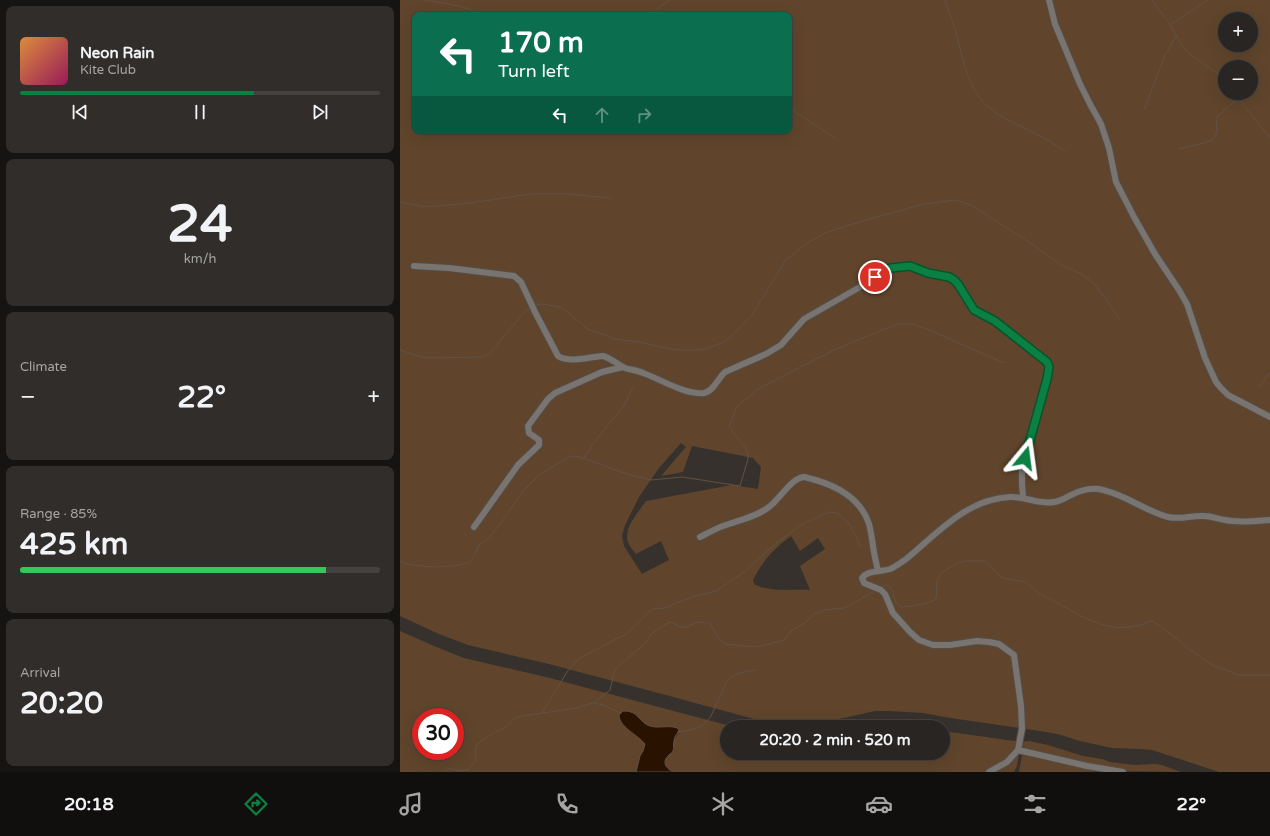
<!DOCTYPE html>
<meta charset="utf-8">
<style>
:root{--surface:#282522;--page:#302d2a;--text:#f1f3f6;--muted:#a5a5a5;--line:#444240;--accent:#0b8043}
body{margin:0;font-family:"Varela Round",sans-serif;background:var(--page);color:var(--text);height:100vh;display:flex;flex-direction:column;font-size:15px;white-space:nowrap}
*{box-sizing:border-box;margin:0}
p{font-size:13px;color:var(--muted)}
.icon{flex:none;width:22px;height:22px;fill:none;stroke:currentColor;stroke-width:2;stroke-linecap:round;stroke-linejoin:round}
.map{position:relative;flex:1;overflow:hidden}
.drawer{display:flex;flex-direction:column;gap:6px;padding:6px;background:#161413;width:400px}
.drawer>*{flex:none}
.guide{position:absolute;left:12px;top:12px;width:380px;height:122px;border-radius:8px;box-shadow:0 4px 16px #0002,0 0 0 1px var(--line);background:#0b6e4f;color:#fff;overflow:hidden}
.buttons{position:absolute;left:818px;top:12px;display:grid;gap:8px}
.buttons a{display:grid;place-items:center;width:40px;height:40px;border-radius:50%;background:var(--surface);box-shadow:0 4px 16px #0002,0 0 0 1px var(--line);font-size:20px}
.speed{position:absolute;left:12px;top:708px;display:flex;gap:8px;font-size:20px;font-weight:700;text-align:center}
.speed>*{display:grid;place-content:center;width:52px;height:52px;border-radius:50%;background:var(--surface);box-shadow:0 4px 16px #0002,0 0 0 1px var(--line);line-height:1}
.speed .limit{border:6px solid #d22;background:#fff;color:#111}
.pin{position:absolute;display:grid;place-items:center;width:34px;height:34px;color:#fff;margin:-17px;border:2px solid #fff;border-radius:50%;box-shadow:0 1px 4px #0007}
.me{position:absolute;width:44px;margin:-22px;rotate:16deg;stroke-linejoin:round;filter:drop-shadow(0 0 3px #0008)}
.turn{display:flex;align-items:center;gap:14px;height:84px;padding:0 20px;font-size:18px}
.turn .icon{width:52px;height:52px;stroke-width:2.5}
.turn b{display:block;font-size:28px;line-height:34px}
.lanes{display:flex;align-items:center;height:38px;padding:0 20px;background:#0003;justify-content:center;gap:20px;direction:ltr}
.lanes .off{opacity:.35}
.big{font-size:30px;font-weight:700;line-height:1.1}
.drawer .card{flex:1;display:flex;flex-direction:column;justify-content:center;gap:6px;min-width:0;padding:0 14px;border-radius:8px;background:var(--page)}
.drawer .dial{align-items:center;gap:0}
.dial b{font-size:52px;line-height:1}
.song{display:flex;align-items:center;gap:12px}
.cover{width:48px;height:48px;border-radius:6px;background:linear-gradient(135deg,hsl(30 70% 55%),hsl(330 70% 35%))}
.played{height:4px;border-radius:2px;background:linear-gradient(90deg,var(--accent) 65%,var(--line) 65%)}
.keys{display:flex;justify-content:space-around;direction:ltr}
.heat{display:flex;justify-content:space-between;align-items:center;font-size:22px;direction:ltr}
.charge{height:6px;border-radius:3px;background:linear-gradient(90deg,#34c759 85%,var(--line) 0)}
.trip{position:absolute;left:320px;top:720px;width:230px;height:40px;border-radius:20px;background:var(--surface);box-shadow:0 4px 16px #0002,0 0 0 1px var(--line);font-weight:700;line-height:40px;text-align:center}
.menu{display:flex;height:64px;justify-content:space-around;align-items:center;background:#100f0e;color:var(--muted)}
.menu .icon{width:28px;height:28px}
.menu .active{color:var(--accent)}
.menu b{font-size:18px;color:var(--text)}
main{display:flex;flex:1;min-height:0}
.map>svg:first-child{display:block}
.green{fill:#60452c;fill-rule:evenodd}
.water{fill:#291200;stroke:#625144}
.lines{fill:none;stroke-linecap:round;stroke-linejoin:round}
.stream{stroke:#625144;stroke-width:1}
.minor-casing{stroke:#524e4a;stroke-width:8}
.minor{stroke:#79746f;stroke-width:6}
.route-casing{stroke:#07532c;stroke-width:10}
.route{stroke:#0b8043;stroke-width:7}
</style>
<main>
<section class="drawer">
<div class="card">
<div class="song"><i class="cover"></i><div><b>Neon Rain</b><p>Kite Club</p></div></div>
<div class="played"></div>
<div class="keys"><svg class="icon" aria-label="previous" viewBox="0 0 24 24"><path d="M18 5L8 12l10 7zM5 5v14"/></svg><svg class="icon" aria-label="pause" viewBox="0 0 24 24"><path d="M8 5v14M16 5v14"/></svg><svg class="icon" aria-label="next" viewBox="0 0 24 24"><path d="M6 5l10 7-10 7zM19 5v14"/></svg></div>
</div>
<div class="card dial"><b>24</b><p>km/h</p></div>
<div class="card"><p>Climate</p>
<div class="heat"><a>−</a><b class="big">22°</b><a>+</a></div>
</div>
<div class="card"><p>Range · 85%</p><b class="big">425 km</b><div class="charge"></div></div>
<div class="card"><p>Arrival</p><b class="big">20:20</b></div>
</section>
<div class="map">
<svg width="870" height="772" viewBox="0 0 870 772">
<rect width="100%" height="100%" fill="#36312d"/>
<!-- green -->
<path class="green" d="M0,0H870V772H819L752,750L740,749L712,748L680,741L661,735L647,732L544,717L523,713L490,711H475L404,727H383L266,695L149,664L68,645L39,634L0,616ZM15,15H389V131H15ZM825,19H851V45H825ZM825,67H851V93H825ZM281,443L286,447L261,476L283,472L292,446L353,458L361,467L358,489L332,485L246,501C238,513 220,531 230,546C231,549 234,551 236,554L261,541L269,560L242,574L224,546L222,536L225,525L239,497L259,468ZM391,536L400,551L418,538L425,549L400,566L410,590C392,589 370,593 354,584L353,580C362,562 374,548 391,536Z
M0,631L34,646L64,658L146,677L334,727H327V753H543V731L621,742L629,741L648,745L683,756L702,759L710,762L735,765L755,764L762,765L781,772L705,771L654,755L648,754L620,748L617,766L614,772H274C268,770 265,766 265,760L274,749V740L278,734L270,727C263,727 253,729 247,725C241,721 238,715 231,712L223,725L236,735L245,744L243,751L240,756L236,772H0ZM21,717H55V751H21Z
M492,724L525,727H467L478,725Z
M622,755L680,767L696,772H619Z"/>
<!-- water -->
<path class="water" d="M223,711C239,710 239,723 250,726C259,729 271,724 279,729C278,734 274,736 274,741C273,744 274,748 273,751C272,754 271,752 269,755C261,762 266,769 274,772H236L240,756L243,751L245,744C238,735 219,727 219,715Z"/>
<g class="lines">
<!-- stream -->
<path class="stream" d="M24,0C40,3 68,5 80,15
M545,0C548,10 552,19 555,29C562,54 567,89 588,107C602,119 620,125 636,134C646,139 656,145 665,151
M752,0L770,25L783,47L788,53L820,75L825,82
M250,15L269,0
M770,25L808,0
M834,93L870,138
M389,108L435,138
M744,110L765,55L776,36
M778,149L808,142L812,140L817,133L816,118L838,98
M0,202L26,207L70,203L130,194H168L210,198
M135,305L142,304L160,307L169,313L187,329L209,336L214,339L239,342L275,350H298L305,349L324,342L338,330L354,312L385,261L407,243L425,233L459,222L524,204L556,200L571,205L632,244L661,265L684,275L695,285L705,298L720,320
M0,350L25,358L82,357L90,353L125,311L131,307
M860,386L870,372
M183,459L203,431L224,406L233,386
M0,562C18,568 52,569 70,562L74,556L79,545L90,537L106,516L122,492L139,475L170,456L180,457L230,475L251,480L282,477L340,486L348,459V454L346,449L329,427L336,408L356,390L426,354L455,341L498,324H513L527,329L604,363
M480,587L487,585C497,589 491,604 502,607C512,606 529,604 536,599L537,581L541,573L556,564L564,561H584L587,562L596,572L602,578L625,582L641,594L681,616L703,625L720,628L741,625L747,622L752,621L759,625L789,649L812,665L839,675H870
M194,703L203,705L220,713
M142,713L167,672L178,659L226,634L252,609L264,608L292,597L316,591L343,573L374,545L399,526L428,512L438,513L448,522L461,546
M278,732C293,730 302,729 311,716L327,681C336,672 345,672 356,670
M44,772L49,768L59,771L68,770L76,760L75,753L77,744L95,732L103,729L114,719L122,716L177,708L193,703L210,690L214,673L217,667L245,644L251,634L268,623L271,622L280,627H287L297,622L310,623L319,639L326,644L353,647L362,646L384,640L391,631L406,622L414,614L424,610L443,608L449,606L476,590"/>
<!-- minor casing -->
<g class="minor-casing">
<path id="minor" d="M649,0L655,24L680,84L690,104L701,124L709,148L716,182L734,217L755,254L779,290L787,304L805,358L816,382L821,388L828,395L870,417
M14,266L49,268L114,276L121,282L136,314L158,356C167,362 184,359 194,357C197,357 200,356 203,356C211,358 218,365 225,368C231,370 237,370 243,373C260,379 285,395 304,393C314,391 318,378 325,372L366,354L381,345L404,319L467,283L482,272L491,268L510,266L528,273L549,277L554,280L558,284L574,310L595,321L644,359L649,367L647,379L622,470V484L623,497
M74,527L118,465L139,445V440L129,433L128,426L148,399L155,393L202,372L223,367
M300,537C308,533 315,529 323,526C339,520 356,517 369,507C380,499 391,478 404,477C431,483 460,496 469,524C471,531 472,539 473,546C474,554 476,562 478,571
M618,750L687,766L723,772
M589,772L607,762L618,750L622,729L621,706L614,655L599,644L589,642L577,641L550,645H533L519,640L510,632L493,613L485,594L481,590L464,583L462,578C467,570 481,572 490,569C495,567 500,563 505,560C537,534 566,499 610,497C625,496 639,505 654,502C661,501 665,498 671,495C681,490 692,487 703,490C726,495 745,511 768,517C780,520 792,515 804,516C811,516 818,519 825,520C840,523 855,521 870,520"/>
</g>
<!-- minor -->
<use href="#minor" class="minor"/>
</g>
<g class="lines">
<!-- route casing -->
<g class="route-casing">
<path id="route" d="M475,277L482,272L491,268L510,266L528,273L549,277L554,280L558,284L574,310L595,321L647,362L649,367L647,379L625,458"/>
</g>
<!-- route -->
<use href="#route" class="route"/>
</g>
</svg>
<div class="buttons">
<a>+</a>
<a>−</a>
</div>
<div class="speed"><div class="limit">30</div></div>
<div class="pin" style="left:475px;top:277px;background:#d93025"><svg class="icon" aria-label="arrive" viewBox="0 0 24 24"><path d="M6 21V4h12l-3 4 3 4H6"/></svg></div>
<svg class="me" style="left:625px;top:458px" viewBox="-20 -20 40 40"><path d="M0-17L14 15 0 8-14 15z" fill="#0b8043" stroke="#fff" stroke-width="4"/></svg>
<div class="trip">20:20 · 2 min · 520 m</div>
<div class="guide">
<div class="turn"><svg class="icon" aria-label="left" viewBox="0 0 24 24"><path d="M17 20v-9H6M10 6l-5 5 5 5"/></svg><div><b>170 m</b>Turn left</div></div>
<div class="lanes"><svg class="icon" aria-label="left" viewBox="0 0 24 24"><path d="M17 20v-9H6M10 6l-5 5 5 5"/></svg><svg class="icon off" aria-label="ahead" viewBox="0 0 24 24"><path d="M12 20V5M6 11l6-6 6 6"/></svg><svg class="icon off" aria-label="right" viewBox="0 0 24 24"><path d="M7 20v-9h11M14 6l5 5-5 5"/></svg></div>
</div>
</div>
</main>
<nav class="menu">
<b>20:18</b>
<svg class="icon active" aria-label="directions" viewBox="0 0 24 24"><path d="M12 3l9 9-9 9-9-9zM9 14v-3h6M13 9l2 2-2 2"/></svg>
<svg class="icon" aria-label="music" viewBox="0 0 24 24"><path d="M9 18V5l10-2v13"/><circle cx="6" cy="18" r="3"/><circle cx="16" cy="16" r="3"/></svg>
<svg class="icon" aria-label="phone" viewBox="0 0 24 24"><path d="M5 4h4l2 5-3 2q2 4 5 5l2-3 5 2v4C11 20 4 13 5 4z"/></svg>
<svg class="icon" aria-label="climate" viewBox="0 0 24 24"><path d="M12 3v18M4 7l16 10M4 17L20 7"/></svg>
<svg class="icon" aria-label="car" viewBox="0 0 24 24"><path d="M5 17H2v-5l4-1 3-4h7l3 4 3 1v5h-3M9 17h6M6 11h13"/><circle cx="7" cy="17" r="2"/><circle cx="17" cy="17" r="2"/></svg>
<svg class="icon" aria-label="filters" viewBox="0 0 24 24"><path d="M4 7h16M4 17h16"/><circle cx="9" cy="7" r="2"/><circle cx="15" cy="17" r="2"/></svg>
<b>22°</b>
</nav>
